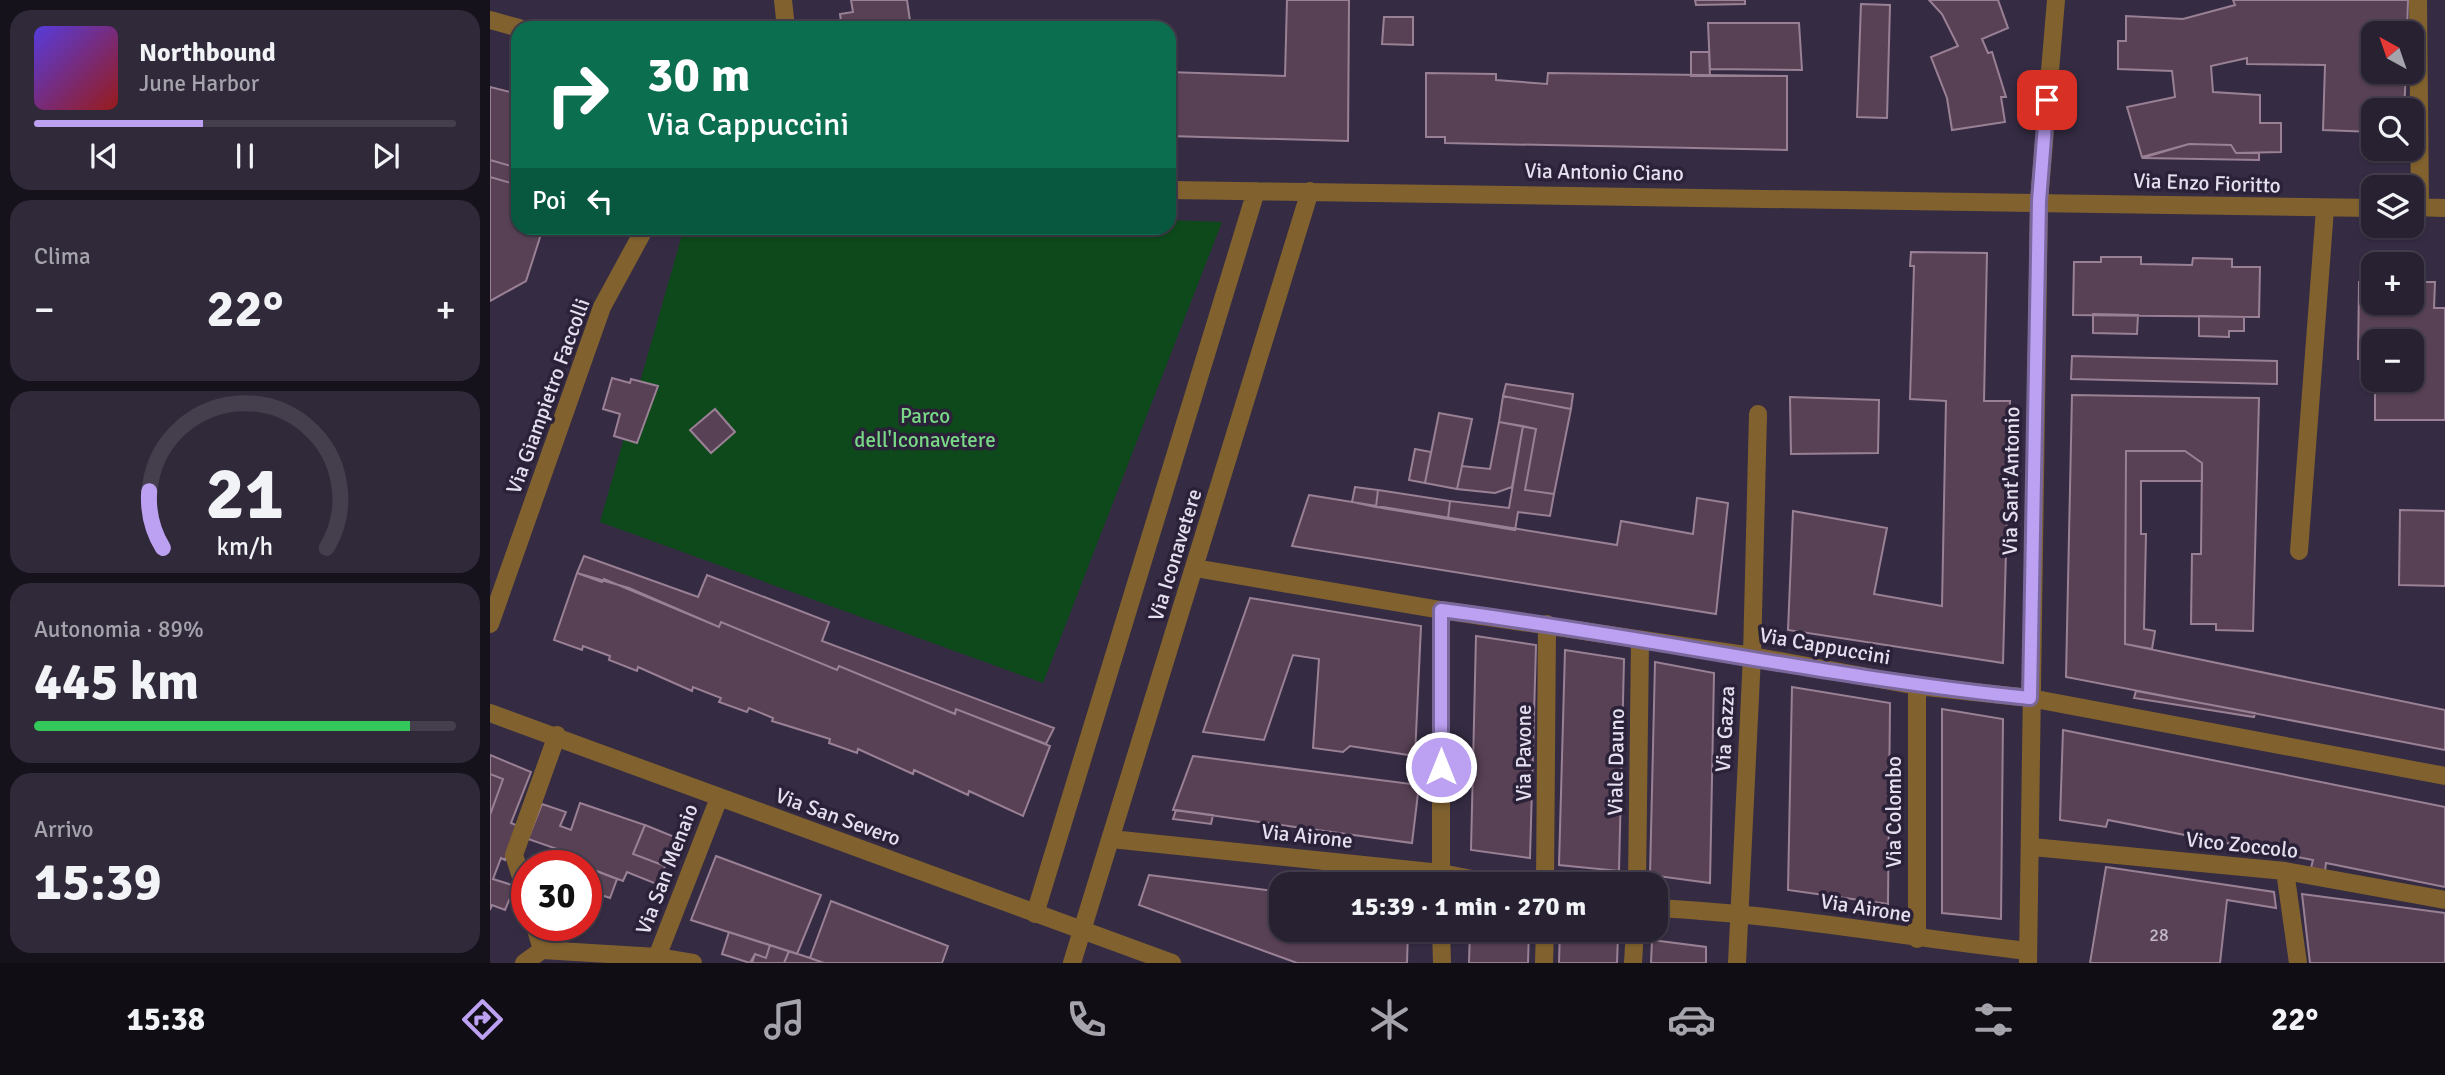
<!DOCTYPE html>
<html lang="it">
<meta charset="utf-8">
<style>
:root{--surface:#282132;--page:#30293a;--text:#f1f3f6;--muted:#a5a3ac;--line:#443e4d;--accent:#bca0f2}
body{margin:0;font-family:Signika,sans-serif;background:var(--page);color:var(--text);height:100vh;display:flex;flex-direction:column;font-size:26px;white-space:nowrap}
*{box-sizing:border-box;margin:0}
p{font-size:23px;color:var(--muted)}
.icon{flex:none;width:38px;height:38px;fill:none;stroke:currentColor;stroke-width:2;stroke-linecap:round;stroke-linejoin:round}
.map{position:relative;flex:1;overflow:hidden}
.sheet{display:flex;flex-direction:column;gap:10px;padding:10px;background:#16121c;width:490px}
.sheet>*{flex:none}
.hud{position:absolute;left:21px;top:21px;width:665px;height:214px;border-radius:21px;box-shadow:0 2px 5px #0004,0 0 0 2px var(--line);background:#0b6e4f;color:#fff;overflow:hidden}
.needle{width:46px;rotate:320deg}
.controls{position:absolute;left:1871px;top:21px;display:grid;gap:14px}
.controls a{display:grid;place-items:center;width:63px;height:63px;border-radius:14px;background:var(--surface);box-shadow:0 2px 5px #0004,0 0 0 2px var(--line);font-size:35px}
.speed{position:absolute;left:21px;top:850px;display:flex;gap:14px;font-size:35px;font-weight:700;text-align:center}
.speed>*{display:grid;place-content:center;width:91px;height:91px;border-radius:50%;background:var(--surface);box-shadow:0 2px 5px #0004,0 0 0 2px var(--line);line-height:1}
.speed .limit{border:10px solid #d22;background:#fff;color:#111}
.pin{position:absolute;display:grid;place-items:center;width:60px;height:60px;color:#fff;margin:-30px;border-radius:14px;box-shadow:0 4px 10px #0006}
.me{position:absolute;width:77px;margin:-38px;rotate:0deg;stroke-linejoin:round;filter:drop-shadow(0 0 5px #0008)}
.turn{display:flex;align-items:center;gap:24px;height:147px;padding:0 21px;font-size:32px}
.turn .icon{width:91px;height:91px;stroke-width:2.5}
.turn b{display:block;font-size:49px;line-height:60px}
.then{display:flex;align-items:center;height:66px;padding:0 21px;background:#0003;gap:14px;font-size:26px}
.big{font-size:52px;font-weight:700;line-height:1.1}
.sheet .widget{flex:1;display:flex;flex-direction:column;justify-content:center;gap:10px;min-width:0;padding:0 24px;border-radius:21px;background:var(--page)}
.sheet .dial{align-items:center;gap:0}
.dial svg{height:182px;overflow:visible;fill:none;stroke:var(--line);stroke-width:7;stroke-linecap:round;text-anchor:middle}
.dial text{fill:var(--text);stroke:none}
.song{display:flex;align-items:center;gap:21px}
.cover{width:84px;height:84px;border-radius:10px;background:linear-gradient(135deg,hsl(250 70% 55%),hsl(0 70% 35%))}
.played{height:7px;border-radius:4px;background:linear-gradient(90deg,var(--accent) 40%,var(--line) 40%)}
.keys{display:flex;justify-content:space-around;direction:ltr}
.heat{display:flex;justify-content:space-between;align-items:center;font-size:38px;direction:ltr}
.charge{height:10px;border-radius:5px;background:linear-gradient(90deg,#34c759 89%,var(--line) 0)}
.trip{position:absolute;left:779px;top:872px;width:399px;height:70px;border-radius:21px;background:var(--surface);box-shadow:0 2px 5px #0004,0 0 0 2px var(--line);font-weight:700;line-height:70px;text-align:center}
.menu{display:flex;height:112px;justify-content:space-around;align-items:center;background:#100d14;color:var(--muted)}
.menu .icon{width:49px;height:49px}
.menu .current{color:var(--accent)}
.menu b{font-size:32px;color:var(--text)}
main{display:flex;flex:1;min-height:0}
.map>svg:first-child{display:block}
.green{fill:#0d491b}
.building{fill:#584154;stroke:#9a8095;stroke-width:2}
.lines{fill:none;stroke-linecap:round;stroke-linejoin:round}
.minor{stroke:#81622f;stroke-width:18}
.tertiary{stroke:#81622f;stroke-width:18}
.route-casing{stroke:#7a689d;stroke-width:18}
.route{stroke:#bca0f2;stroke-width:12}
.labels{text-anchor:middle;stroke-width:7;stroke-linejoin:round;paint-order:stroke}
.number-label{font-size:18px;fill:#c2b8c8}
.street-label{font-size:21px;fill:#e5e0ef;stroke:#2b2239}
.park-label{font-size:21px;fill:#78d886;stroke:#2b2239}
</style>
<main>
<section class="sheet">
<div class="widget">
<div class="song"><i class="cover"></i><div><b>Northbound</b><p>June Harbor</p></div></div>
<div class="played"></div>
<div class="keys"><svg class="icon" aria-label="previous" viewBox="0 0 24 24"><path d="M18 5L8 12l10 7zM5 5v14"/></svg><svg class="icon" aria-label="pause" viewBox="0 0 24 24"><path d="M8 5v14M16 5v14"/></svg><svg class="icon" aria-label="next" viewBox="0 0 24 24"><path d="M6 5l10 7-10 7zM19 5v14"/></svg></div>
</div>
<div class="widget"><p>Clima</p>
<div class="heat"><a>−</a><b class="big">22°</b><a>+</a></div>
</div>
<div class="widget dial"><svg viewBox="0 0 100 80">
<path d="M14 69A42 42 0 1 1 86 69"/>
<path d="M14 69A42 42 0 0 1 8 44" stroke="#bca0f2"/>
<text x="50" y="56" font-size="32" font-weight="700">21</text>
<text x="50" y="72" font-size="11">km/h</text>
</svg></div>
<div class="widget"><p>Autonomia · 89%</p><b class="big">445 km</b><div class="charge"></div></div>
<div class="widget"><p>Arrivo</p><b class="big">15:39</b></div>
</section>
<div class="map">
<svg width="1955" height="963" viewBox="0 0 1955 963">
<rect width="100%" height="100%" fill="#352c43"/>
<!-- green -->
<path class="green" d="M679,220L732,222L553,683L110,522L194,228H679Z"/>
<!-- building -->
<path class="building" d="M361,0H417L421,28H352L350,14L363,12Z
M797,0H859L858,141L679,136V72L795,76Z
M1205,0H1255V4L1206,5Z
M1439,0H1508L1518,28L1492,39L1498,53L1502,52L1516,97H1511L1515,122L1462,130L1457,98L1441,57L1468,46L1452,14Z
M1743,0H1918L1917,33H1883V72H1916L1914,110H1883V132L1833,130L1835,65L1757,64V58L1721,66L1723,92L1770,95V123H1791V152L1746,153L1741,145L1699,144L1652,157L1637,107L1685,97L1682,71L1628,69V41H1636V16L1693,19L1745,5Z
M1371,4L1400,5L1397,118L1367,117Z
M894,17H923V45L892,44Z
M1218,23H1309L1312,70L1220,69Z
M1201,52H1219L1220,76H1201Z
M936,73L1006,74V80L1057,84L1058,73L1297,76V150L955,143V137H936Z
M0,87L28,94V168L0,160Z
M1699,144L1741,145L1746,153H1769V160L1652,158Z
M0,160L28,168V185L0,177Z
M0,177L28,185V228H53L36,281L0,301Z
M1421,252L1497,253L1494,401H1520L1513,663L1298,630L1303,511L1397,528L1384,594L1452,606L1456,401L1420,399L1424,266H1420Z
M1611,257H1651V264L1702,265L1703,258L1742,259V267H1770L1769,317L1583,315L1584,262H1611Z
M1869,282H1883V303H1922V282H1945L1944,308H1955V420H1885V380H1922V341H1883V359H1868Z
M1603,314L1648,315L1647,334L1603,333Z
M1709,316L1754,317V331H1739V337L1709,336Z
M1582,356L1787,361V384L1581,379Z
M122,378L140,383L141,379L168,386L147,443L124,436L130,414L113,409Z
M1016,384L1083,394L1081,409L1013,396Z
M1582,395L1769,398L1763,631L1726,630V624H1701L1702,554H1711L1712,463L1695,451H1636L1635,644L1955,710V750L1576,677Z
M1013,396L1081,409L1064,494L1035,490L1046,429L1009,422Z
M1300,397L1389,400L1388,453L1301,454Z
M225,409L245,432L221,453L200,430Z
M949,413L982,419L967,489L935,483Z
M1009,422L1033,426L1022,487L1005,493L967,489L972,466L1000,469Z
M1033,426L1046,429L1035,490L1064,494L1060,516L1028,512L1025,530L958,519L960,501L1019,508Z
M925,449L941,452L935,483L919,480Z
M1636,451H1695L1712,463V481H1651V534H1656L1654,629L1665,631L1662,649L1635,644Z
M865,487L888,490L886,507L862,502Z
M888,490L960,501L958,519L886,507Z
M819,495L1127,545L1131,521L1203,534L1207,498L1238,503L1226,614L802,546Z
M1910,510L1955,511V586L1909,585Z
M94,556L208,597L217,575L339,622L332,641L564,728L556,744L466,709L465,714L349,666L347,670L231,622L229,627L139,588L87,573Z
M87,573L112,582L114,579L229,627L231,622L347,670L349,666L465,714L466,709L560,746L533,816L479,791L478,795L424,770L423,774L368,749L367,753L339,743L340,739L282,721L283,718L259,708L257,712L229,702L231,698L203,687L202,691L148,667L147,671L119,660L120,656L93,646L92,650L64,640Z
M760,598L931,626L925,756L860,746L853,752L823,748L829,659L803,655L774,740L713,732Z
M986,636L1046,645L1040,858L981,850Z
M1075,650L1134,659L1129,871L1069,865Z
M1165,662L1224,673L1220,883L1160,875Z
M1302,687L1400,703L1398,904L1298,890Z
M1646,691L1765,713L1764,717L1644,698Z
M1452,709L1513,719L1511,919L1452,913Z
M1573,730L1955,807V887L1836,863L1835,871L1821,868L1823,860L1618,820L1616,827L1570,820Z
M0,755L41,772L21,823L28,826L15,860L11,858L3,879L25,886L15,910L2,905L0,910V815L13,779L0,774Z
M703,756L929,785L922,843L683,810Z
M0,774L13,779L0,815Z
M90,803L155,825L143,854L175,866L169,885L137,872L133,881L70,857L73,851L38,839L52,804L76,812L70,826L81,830Z
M686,810L723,815L721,824L683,819Z
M155,825L187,838L175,866L143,854Z
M226,856L331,895L307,954L201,920Z
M96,867L127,879L120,898L96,890Z
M1616,867L1784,892L1786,908L1737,900L1730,963H1600Z
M659,875L791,892V929H918L917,963H807L649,905Z
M1812,894L1955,913V963H1820Z
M341,901L458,946L452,963H334L320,958Z
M980,929H1039L1038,963H979Z
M1070,929L1128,935L1127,963H1069Z
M239,932L280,945L276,958L265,954L260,963L232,954Z
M1162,940L1216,947V963H1161Z
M280,945L299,951L294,963H262L265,954L276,958Z
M299,951L320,958L334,963H294Z"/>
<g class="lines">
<!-- minor -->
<path class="minor" d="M293,0L296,28
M1928,0L1930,207
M0,20L29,28
M679,190L1883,208
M1922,207L1955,208
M1809,551L1835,209
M705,568L951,610L1262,656L1427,686L1540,698L1955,776
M0,624L112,307L155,228
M1427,686V939
M621,839L951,873L1008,884
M1542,847L1795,871L1955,900
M1795,871L1808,963
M951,883V610
M1055,884L1057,624
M1147,884L1150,640
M37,896L24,855L67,735
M1166,908C1290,914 1414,937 1538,951
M545,914L766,191
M45,926L52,950
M951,929L952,963
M167,957L229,798
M34,963L52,950L167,957L203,963
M582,963L820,191
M1054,963L1055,929
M1143,963L1145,929
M1247,963L1262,656L1268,414
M1538,963L1549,201L1566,0"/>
<!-- tertiary -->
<path class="tertiary" d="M0,713L682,963"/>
</g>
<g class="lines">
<!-- route casing -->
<g class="route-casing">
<path id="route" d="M951,767V610C1148,635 1342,678 1540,698L1549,201L1557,100"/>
</g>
<!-- route -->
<use href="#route" class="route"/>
</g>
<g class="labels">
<!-- number labels -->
<g class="number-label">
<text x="1669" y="941">28</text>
</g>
<!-- street labels -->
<g class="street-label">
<text transform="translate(1114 172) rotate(1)" y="7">Via Antonio Ciano</text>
<text transform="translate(1717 183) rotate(2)" y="7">Via Enzo Fioritto</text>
<text transform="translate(58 396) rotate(-70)" y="7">Via Giampietro Faccolli</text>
<text transform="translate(1521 481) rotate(-89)" y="7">Via Sant'Antonio</text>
<text transform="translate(685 555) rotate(-73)" y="7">Via Iconavetere</text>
<text transform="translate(1335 646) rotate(10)" y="7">Via Cappuccini</text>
<text transform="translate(1235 729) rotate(-87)" y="7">Via Gazza</text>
<text transform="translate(1034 753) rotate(-90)" y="7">Via Pavone</text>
<text transform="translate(1126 762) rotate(-89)" y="7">Viale Dauno</text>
<text transform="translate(1404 812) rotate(-90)" y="7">Via Colombo</text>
<text transform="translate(348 817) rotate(20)" y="7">Via San Severo</text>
<text transform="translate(817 836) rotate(6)" y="7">Via Airone</text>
<text transform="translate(1752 845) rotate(6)" y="7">Vico Zoccolo</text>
<text transform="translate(177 869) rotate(-69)" y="7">Via San Menaio</text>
<text transform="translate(1376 908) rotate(9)" y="7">Via Airone</text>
</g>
<!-- park labels -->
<g class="park-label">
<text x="435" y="423">Parco<tspan x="435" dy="24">dell'Iconavetere</tspan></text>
</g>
</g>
</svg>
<div class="controls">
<a><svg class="needle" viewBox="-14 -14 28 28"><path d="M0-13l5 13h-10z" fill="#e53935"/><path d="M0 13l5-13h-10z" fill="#a5a3ac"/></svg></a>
<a><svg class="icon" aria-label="search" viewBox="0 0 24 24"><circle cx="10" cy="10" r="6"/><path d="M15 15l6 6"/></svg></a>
<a><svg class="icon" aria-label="layers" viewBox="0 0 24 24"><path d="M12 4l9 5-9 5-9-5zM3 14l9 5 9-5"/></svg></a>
<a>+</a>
<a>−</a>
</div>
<div class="speed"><div class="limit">30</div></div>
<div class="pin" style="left:1557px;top:100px;background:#d93025"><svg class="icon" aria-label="arrive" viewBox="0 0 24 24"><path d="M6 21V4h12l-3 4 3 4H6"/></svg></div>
<svg class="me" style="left:951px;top:767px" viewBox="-20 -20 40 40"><circle r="17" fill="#bca0f2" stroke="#fff" stroke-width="3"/><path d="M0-11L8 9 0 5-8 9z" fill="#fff"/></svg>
<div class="trip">15:39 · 1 min · 270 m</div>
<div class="hud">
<div class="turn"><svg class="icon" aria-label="right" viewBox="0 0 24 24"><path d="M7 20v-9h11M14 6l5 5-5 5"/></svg><div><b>30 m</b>Via Cappuccini</div></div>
<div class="then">Poi<svg class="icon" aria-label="left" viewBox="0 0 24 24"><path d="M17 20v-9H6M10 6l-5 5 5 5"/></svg></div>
</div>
</div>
</main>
<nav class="menu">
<b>15:38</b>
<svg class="icon current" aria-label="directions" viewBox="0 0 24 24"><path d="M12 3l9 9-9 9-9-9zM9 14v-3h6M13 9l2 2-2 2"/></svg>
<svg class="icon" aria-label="music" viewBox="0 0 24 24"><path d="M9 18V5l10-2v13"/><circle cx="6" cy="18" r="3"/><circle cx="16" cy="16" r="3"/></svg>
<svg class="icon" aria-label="phone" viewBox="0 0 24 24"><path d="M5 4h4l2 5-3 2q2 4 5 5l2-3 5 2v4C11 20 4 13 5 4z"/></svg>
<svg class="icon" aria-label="climate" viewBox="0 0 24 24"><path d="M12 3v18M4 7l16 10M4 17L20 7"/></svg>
<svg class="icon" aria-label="car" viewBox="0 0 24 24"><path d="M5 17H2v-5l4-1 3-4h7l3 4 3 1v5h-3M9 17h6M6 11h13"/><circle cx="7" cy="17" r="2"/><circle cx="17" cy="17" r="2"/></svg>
<svg class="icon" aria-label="filters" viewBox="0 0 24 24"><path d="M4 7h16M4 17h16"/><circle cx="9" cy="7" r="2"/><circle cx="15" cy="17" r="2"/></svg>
<b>22°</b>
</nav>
